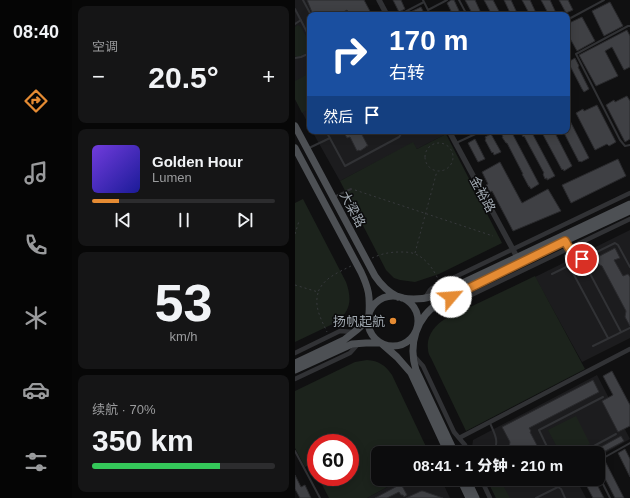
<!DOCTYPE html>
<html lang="zh">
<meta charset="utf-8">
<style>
:root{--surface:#0c0c0d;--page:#151516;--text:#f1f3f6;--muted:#9a9b9d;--line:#2c2c2e;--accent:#e58b33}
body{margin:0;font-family:Arial,"Noto Sans SC",sans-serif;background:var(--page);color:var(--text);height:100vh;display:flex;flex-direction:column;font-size:15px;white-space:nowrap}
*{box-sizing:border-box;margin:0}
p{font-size:13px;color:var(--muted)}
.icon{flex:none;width:22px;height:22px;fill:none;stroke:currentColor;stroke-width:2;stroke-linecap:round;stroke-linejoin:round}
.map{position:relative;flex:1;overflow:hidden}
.panel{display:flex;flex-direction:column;gap:6px;padding:6px;background:#070707;width:223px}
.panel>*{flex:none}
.guide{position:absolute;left:12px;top:12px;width:263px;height:122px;border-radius:8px;box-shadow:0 2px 10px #0003,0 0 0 1px var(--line);background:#1a4fa0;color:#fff;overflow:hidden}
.speed{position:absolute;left:12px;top:434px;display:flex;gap:8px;font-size:20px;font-weight:700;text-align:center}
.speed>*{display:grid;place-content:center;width:52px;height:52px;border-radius:50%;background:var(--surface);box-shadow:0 2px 10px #0003,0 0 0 1px var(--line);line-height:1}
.speed .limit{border:6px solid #d22;background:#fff;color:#111}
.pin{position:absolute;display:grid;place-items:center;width:34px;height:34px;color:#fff;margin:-17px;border:2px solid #fff;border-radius:50%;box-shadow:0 1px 4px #0007}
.me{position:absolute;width:44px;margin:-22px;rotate:63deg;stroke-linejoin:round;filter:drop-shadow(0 0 3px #0008)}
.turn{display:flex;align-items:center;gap:14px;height:84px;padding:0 16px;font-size:18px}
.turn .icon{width:52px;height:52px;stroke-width:2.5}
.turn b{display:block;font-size:28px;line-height:34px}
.then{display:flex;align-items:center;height:38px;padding:0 16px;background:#0003;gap:8px;font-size:15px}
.big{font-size:30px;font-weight:800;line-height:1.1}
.panel .widget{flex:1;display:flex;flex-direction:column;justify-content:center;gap:6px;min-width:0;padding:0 14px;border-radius:8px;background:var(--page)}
.panel .dial{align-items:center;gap:0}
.dial b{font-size:52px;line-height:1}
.song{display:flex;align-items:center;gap:12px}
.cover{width:48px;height:48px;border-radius:6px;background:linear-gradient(135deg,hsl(260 70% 55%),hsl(240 70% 35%))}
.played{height:4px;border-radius:2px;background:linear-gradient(90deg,var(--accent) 15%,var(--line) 15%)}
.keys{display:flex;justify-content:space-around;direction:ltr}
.heat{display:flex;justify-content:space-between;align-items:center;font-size:22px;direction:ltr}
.charge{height:6px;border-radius:3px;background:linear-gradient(90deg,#34c759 70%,var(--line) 0)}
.trip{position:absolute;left:76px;top:446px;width:234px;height:40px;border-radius:8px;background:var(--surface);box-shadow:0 2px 10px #0003,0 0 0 1px var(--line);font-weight:800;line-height:40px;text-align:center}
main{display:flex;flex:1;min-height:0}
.menu{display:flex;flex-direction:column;width:72px;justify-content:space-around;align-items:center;background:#050505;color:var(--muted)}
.menu .icon{width:28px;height:28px}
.menu .active{color:var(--accent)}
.menu b{font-size:18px;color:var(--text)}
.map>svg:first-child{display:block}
.built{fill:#1c1c1e}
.green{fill:#1c231c}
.building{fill:#3f4044;stroke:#2a2a2d}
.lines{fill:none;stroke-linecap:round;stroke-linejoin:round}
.path{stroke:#37393c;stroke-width:1;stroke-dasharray:2 3;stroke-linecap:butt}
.service{stroke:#313235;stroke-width:2}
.minor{stroke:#313235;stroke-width:4.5}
.tertiary{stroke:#313235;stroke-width:5.5}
.primary{stroke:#4d5054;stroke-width:7}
.route-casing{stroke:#955a21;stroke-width:10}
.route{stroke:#e58b33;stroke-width:7}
.poi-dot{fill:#e58b33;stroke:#0b0b0c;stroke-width:1.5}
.labels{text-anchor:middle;stroke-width:3;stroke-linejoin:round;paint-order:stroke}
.street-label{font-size:13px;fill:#a1a9b1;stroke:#0b0b0c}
.poi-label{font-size:13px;fill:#a1a9b1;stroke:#0b0b0c;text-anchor:end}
</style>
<main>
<nav class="menu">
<b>08:40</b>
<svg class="icon active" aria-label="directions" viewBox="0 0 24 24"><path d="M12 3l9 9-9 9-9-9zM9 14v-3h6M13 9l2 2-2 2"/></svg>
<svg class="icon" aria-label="music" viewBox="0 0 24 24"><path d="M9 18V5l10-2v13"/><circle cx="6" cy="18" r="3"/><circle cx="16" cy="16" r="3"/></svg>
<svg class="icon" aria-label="phone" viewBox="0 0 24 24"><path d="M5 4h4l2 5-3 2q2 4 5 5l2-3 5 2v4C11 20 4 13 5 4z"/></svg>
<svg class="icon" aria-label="climate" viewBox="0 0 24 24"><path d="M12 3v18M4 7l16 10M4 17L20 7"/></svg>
<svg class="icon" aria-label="car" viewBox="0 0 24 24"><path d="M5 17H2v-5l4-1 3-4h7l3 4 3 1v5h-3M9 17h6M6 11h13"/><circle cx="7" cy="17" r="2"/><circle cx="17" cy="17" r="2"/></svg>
<svg class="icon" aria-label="filters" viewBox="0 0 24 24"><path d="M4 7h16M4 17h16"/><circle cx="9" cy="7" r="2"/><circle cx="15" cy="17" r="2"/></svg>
</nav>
<section class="panel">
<div class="widget"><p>空调</p>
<div class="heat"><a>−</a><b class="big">20.5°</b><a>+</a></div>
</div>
<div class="widget">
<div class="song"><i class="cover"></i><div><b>Golden Hour</b><p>Lumen</p></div></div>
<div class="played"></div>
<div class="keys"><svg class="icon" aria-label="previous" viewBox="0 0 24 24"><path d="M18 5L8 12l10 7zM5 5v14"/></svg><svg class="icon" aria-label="pause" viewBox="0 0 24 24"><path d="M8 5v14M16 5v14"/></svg><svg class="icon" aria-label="next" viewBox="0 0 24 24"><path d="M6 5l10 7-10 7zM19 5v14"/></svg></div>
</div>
<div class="widget dial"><b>53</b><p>km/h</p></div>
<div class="widget"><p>续航 · 70%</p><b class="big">350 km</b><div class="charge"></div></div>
</section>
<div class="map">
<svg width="335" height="498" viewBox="0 0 335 498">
<rect width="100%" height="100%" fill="#101011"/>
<!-- built -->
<path class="built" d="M0,0H52L60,15H15V127L0,99Z
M17,131H149L151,134L122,149L118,143L45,181Z
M335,230V338L287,362L240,277Z
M302,375L335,439L303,457V453H179L177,448L178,440Z
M107,479H146L155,498H72Z
M192,479H281L291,498H201Z"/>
<!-- green -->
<path class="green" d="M3,25L6,27L15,44V51L4,57L0,56V27Z
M15,73V108L7,113L0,99V81Z
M151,134L207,243L144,274L120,282L105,280L99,278L91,270L45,181L118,142L122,149Z
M8,199L51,282C57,299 56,310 42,322L0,342V203Z
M240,276L290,369L171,431L136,358C134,355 133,352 133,349C131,336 140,325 150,319Z
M72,360C84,361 90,365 97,375L134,453H83V479H107L72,498H34L23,477H55V443H21V474L16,464L10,467L0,448V391L60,362Z
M281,416L295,444L277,453H265L253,430Z
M201,484L209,487L215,498H201L195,486Z"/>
<!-- building -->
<path class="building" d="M12,0H69L77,15H68L67,12L62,15H55L52,10L43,15H18Z
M98,0H106L110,9L104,12Z
M156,0H159L166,15H158L152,3Z
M170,0H180L186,13L182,15H178Z
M189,0H198L206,15H197Z
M209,0H216L223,15H216Z
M227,0H235L242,15H235Z
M246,0H255L262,15H254Z
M264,0H273L278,10L271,13Z
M315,2L328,26L309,36L297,11Z
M126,7L130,15H109Z
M287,17L300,41L282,51L272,33V24Z
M332,30L335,36V67L329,70L317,47L310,51L323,76L301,86L284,55Z
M280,58L284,66L283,67L294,89L289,92L287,89L273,62Z
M332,96L335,101V139L330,142L311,105L319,100L320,102Z
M302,105L321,142L314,146L312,144L300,150L281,113L288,109L289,111Z
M272,115L294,158L286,162L285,161L284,162L268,131H272Z
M48,131H65L73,146H71V147L65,151L64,150L62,151L55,137L52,138Z
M215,131H216L244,184L236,189L234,186V187L227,174H228L212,143H211L207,137H208L207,135Z
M225,131H236L260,176L252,180V178L250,179L248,174L249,173L229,136L228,137Z
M246,131H259L277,166L269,171L268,169L267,170Z
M196,134L206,152L199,155L198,152L197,153L190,140L191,139L190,137Z
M180,139L190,159L183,162L173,143Z
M323,159L331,176L276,203L267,185Z
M205,162L227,203L253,189L266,211L218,231L197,191L195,192L191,185L193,184L187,172Z
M320,248L325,258L319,260L328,276L333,274L335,277V326L330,317L331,311L307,266L301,263L299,259Z
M317,371L335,405V426L323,432L307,401L318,395L308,376Z
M298,380L304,392L234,428L236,431L235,432L246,453H213L215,442L207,427Z
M326,436L329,441L303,455V453H295Z
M330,449L335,459V477L323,453Z
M310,461L329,498H320L303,465Z
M0,475L6,487L10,485L16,498H5L0,489Z
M288,479H299L309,498H298Z
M106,484L112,495L109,497L108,495H106L104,492L92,498H80Z
M126,491H128L148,498H111Z"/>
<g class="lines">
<!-- path -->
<path class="path" d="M130 157a14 14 0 1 1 28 0a14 14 0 1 1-28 0Z
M60,190L198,236
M0,234L4,221
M120,253L142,171
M77,258C86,254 94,252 105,252C109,252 113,252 117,253C129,256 138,268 143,279
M0,285L23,292C29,278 42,273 56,266
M23,293C19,307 26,319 32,332"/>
<!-- service -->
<path class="service" d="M8,0L16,15
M128,0L133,10L152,0
M164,0L172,15
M0,9L15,38
M104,15L129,2
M188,15L191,14
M272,20L309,0
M0,24L6,20
M335,26H333L281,54L325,140L330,146L335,145
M0,58L6,57L15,53
M31,131L50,166L104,137L106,134L105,131
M161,143L187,131
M14,148L35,138
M39,197L56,189
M275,249L283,251L326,332
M272,251L270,256L271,260L313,338
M257,274L320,243L323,245L335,267
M298,346L335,328
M195,423C200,435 204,440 199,453
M0,451L25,498
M255,453L244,430L308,397
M286,453L321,434
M303,461L335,443
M303,474L315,498
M208,479C225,485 226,487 242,479
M241,498L263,487L266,489L270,498"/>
<!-- minor -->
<path class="minor" d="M130,298L135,290L137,288L335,193
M135,309L145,310L335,219
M0,353L45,331L58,332
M119,356L128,366L159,432L170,445L174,453
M0,379L55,353L64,343
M164,438L335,349
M186,479L195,498"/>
<!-- tertiary -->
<path class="tertiary" d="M84,0L92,15
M154,131L222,257"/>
<!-- primary -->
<path class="primary" d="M0,126L80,276C86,285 93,292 103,297
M0,148L66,272C74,289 75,296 74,314
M73 321a25 25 0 1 1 50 0a25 25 0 1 1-50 0Z
M107,298C118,300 129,299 140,296L335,204
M0,363L49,340L63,329L73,320
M0,370L57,344L71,343H86L102,357L116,373L153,453
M160,453L121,370C113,345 121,317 145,302L270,241L335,211
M165,479L174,498
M172,479L181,498"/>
</g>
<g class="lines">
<!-- route casing -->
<g class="route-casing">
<path id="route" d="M156,297L270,241L274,248L282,251L287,259"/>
</g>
<!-- route -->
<use href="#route" class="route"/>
</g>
<!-- markers -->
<circle class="poi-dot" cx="98" cy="321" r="4"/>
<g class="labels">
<!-- street labels -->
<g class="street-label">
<text transform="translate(188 194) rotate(62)" y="5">金裕路</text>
<text transform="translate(58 209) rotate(62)" y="5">大梁路</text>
</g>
<!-- poi labels -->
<g class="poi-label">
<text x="90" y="326">扬帆起航</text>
</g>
</g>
</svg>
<div class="speed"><div class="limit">60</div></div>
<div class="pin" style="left:287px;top:259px;background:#d93025"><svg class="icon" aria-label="arrive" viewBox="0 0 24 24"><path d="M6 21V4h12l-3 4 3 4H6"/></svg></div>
<svg class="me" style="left:156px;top:297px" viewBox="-20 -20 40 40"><circle r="19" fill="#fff"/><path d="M0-13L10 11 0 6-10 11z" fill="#e58b33"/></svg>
<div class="trip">08:41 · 1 分钟 · 210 m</div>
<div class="guide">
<div class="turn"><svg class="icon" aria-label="right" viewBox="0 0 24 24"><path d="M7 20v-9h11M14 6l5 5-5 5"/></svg><div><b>170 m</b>右转</div></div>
<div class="then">然后<svg class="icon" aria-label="arrive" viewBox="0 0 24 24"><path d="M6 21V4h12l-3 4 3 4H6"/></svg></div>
</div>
</div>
</main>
